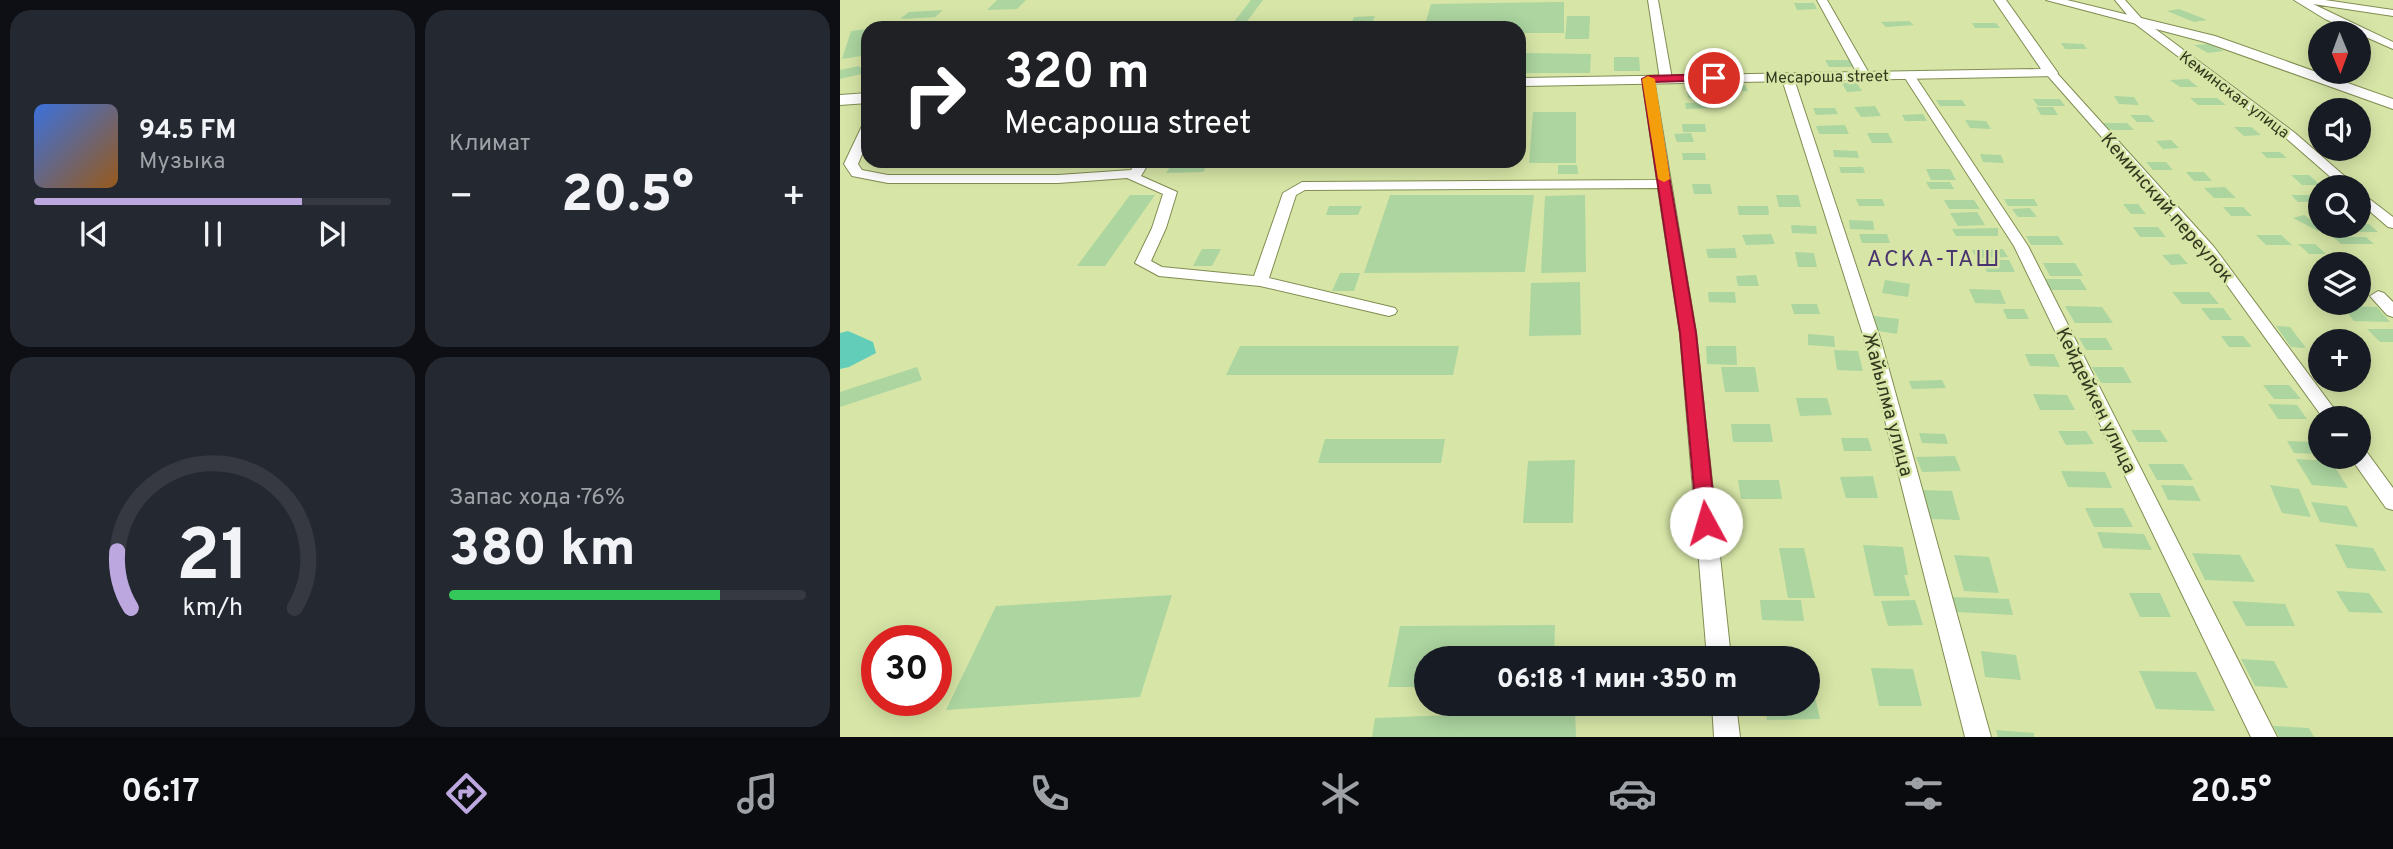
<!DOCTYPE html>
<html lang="ru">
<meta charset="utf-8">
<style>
:root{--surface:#171b24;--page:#242831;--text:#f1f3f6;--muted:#9ea1a6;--line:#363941;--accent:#bca7df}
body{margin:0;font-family:Overpass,sans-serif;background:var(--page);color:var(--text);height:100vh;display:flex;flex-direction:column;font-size:26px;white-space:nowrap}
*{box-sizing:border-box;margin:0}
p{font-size:23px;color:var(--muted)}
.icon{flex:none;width:38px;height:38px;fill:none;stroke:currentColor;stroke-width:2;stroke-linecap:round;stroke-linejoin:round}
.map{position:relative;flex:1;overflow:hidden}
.details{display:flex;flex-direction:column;gap:10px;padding:10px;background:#0d0f14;width:840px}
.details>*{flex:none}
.banner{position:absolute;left:21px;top:21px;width:665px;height:147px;border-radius:21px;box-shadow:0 4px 18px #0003;background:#202124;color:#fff;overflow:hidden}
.needle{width:46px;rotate:179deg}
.buttons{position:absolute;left:1468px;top:21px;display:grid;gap:14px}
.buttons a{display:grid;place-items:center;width:63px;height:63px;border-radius:50%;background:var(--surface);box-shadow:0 4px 18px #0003;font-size:35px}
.speed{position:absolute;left:21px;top:625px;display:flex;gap:14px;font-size:35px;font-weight:700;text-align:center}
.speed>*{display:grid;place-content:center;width:91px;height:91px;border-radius:50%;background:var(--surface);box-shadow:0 4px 18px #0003;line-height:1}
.speed .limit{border:10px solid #d22;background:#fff;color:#111}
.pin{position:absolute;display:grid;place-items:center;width:60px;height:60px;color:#fff;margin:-30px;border:4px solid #fff;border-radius:50%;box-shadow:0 2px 7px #0007}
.me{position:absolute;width:77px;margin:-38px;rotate:354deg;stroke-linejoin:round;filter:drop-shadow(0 0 5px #0008)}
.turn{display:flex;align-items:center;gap:24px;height:147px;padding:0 28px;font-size:32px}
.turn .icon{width:91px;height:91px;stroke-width:2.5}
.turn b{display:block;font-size:49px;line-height:60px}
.big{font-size:52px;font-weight:800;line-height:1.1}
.details .tile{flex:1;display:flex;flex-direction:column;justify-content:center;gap:10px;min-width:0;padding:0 24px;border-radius:21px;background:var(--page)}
.details .dial{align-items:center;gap:0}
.dial svg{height:182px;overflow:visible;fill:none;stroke:var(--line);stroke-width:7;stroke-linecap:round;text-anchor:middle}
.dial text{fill:var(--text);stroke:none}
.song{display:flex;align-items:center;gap:21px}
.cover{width:84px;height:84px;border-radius:10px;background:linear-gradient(135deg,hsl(220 70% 55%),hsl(30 70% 35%))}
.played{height:7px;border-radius:4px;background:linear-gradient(90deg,var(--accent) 75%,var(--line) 75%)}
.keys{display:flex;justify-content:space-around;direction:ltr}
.heat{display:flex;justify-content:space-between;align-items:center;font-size:38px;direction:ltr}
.charge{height:10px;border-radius:5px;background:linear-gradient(90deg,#34c759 76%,var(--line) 0)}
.details .tiles{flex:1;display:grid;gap:10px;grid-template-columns:repeat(2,1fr)}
.trip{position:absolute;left:574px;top:646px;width:406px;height:70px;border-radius:35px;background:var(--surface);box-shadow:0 4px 18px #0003;font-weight:800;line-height:70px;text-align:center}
.dock{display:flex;height:112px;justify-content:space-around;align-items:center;background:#090b0e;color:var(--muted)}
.dock .icon{width:49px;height:49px}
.dock .current{color:var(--accent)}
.dock b{font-size:32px;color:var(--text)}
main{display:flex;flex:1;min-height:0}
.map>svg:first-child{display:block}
.water{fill:#62ceb9}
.building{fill:#acd5a0}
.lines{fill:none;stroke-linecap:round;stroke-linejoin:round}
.minor-casing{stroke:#818d52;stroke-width:2}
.tertiary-casing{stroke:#818d52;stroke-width:2}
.minor{fill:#fff;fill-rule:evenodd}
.tertiary{fill:#fff;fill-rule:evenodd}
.route{fill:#e11d48;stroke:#92132f;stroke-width:2}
.slow{fill:#f59e0b}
.labels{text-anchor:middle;stroke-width:5;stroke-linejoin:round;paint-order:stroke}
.far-street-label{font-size:16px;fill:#33381f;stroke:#d7e6a7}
.street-label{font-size:19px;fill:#33381f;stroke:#d7e6a7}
.quarter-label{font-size:23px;letter-spacing:2px;fill:#4a346f;stroke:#d7e6a7}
</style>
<main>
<section class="details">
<div class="tiles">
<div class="tile">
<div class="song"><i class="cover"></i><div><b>94.5 FM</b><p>Музыка</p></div></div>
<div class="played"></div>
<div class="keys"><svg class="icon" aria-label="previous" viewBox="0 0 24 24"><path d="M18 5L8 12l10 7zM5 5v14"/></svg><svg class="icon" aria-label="pause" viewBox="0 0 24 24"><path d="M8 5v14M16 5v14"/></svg><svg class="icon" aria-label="next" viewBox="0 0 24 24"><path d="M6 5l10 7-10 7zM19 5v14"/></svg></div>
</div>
<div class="tile"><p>Климат</p>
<div class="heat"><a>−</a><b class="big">20.5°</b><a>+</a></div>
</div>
<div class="tile dial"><svg viewBox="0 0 100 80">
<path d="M14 69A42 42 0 1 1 86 69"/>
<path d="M14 69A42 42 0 0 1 8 44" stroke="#bca7df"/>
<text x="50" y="56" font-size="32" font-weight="700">21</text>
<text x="50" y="72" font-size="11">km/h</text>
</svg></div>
<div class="tile"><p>Запас хода · 76%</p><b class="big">380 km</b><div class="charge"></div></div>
</div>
</section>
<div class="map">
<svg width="1553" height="737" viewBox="0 0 1553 737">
<rect width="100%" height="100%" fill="#d7e6a7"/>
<!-- water -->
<path class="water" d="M8,331L33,342L36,353L9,367L0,369V333Z"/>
<!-- building -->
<path class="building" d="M157,0H186L177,9L147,10Z
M411,0H423L402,28H389Z
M724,2V33H679V28H584L591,4Z
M954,3H974L977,9L957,10Z
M1339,9L1367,20L1354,22L1327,11Z
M103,10L95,17L60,19L69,12Z
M535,16L530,28H509L514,17Z
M727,16H750L749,39H725Z
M1069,21L1074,25L1046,27L1041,22Z
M1132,23H1156L1160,28H1135Z
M28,29V55L2,59L11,31Z
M1221,43L1243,44L1247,49H1225Z
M1370,44L1384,51L1368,53L1354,45Z
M679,53L751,54L750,73H679Z
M774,57H799L800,71H774Z
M985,60H1011L1015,67H989Z
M19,66L26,73L0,79V70Z
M1348,79L1358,87H1340L1330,80Z
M1002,83H1017L1022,91L1007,92Z
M905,85L908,91L883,92L880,86Z
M847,91L866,92V99L848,98Z
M1274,96L1294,97L1299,105L1279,104Z
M1350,98H1377L1386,105H1358Z
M1193,99H1220L1225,106H1198Z
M1096,100H1122L1126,106H1100Z
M845,103H870L872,108L846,109Z
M1035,106L1041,116L1021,117L1014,107Z
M1196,107H1213L1218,115H1201Z
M973,108H995L998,114L976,115Z
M693,112H736V163H689Z
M1083,114L1087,121H1065L1062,115Z
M1290,115H1308L1315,122H1297Z
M1125,120L1146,121L1151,129L1130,128Z
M1263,123H1287L1294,130H1270Z
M842,124H865L866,132H843Z
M1005,125L1009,134H979L976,126Z
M1394,127H1411L1421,135L1404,136Z
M851,133L854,142H837L834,134Z
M1027,133H1048L1053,143H1032Z
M1331,140L1339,148L1323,149L1316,141Z
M993,150L1017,151L1019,158L994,157Z
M1421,152H1440L1447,158H1427Z
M842,153H865L866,160H843Z
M1140,154L1161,155L1164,163L1143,162Z
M334,161H370L363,172L326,173Z
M1306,162H1326L1333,170H1313Z
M718,165H737L738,174H718Z
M999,167H1023L1025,173H1001Z
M1086,169H1110L1116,180H1091Z
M1346,172H1364L1372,181H1354Z
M1451,175H1469L1480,185H1462Z
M1086,182H1110L1114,189H1090Z
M852,184H870L872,194H854Z
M1385,187L1396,198H1374L1364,188Z
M290,195H315L265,266H237Z
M550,195H694L685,272L524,273Z
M745,195L746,272L701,273L705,196Z
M936,195H958L961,207H939Z
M1451,195H1479L1480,202H1458Z
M1016,199H1042L1045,206H1019Z
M1164,199H1194L1198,206H1168Z
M1104,200H1134L1140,209H1109Z
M1283,204H1298L1306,214H1291Z
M489,206H522L518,215H486Z
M897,206H928L929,215H899Z
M1383,207H1403L1412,216H1391Z
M1190,208L1197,217H1178L1172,209Z
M1137,212L1145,225L1118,226L1110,213Z
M1464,215L1480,226L1489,228L1478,231L1453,218Z
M1009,220L1033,221L1034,230L1010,229Z
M1519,224H1529L1538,232H1510L1503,226Z
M951,225L976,226L977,234L952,233Z
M1293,227H1318L1326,237H1300Z
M1158,228V236H1116L1112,229Z
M931,234L935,244L906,245L902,235Z
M1019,234H1047L1050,243H1022Z
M1416,235H1441L1452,245H1426Z
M1186,236H1218L1224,245H1191Z
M1493,237H1526L1534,244H1501Z
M1458,244H1475L1486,254H1469Z
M895,248L897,258H868L866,249Z
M362,249H381L372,266H353Z
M1163,249L1168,257L1136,258L1132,250Z
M955,252L974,253L977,267H958Z
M1339,254L1348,264L1331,265L1322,255Z
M1141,260H1169L1175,272H1147Z
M1203,263H1235L1243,276H1210Z
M500,273H520L514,291H492Z
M916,275L919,286H898L896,276Z
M1205,279H1240L1247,290H1211Z
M1045,280L1070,284L1068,297L1042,293Z
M740,282L741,335L689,336L691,283Z
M1129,289L1160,290L1166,304L1135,303Z
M868,292H895L896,303L869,302Z
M1332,292H1369L1379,304H1342Z
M951,304H977L980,314H954Z
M1225,306L1262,307L1273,323H1235Z
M1502,306L1537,307L1550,322L1514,321Z
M1361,308H1383L1392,320H1370Z
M1163,309H1184L1189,319H1167Z
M1034,316L1059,319L1057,334L1032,330Z
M1436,326L1450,327L1466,348L1451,347Z
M1527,329H1553V342H1540Z
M968,334L994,336L995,347L968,345Z
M1381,336H1403L1412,347H1389Z
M1239,338H1266L1273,350H1246Z
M400,346H619L613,375H386Z
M866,346H896L897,365L867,364Z
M994,350L1018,351L1023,371L997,370Z
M1185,354H1214L1220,367L1190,366Z
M77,367L82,380L0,407V392Z
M881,367H915L919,392H885Z
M1252,367H1283L1292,383H1261Z
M1102,380L1106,388L1072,389L1069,381Z
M1423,385H1449L1461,399H1434Z
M1193,394L1227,395L1235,410H1200Z
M956,398H987L992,415L960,416Z
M1428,404L1457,405L1467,419H1438Z
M891,424H930L933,442H893Z
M1291,430H1320L1328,442H1298Z
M1218,431H1246L1254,444L1226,445Z
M1079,433L1105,434L1108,444L1082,443Z
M1001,438H1028L1032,451H1004Z
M485,439H605L601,463H478Z
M1447,441L1476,442L1480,454L1454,453Z
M1115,456L1121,471L1082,472L1076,457Z
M1456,459L1491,461L1508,488L1472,485Z
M735,460L733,523H683L688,461Z
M1308,464H1343L1353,480H1317Z
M1221,471L1265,472L1272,488L1228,487Z
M1033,476L1038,498H1006L1000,477Z
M898,480H939L942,499H901Z
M1321,485L1353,486L1361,501L1328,500Z
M1430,485L1459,489L1471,517L1442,513Z
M1083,490L1112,491L1120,520L1090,519Z
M1471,502L1507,506L1518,527L1480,522Z
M1245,508H1283L1293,527H1254Z
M1257,532L1304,534L1312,550L1263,548Z
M1495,544L1533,548L1546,571L1507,568Z
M1023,545L1063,547L1068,575H1064L1070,596H1034Z
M939,548H964L975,598H948Z
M1352,553L1400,555L1415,582L1365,580Z
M1114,555L1149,557L1159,593L1124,591Z
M1496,591L1529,593L1543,613L1509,612Z
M1289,593H1320L1331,617H1300Z
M332,595L300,697L106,710L156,606Z
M1111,597L1169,599L1173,615L1115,612Z
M920,600H961L964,621L922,620Z
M1075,600L1083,625L1048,626L1041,601Z
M1392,601L1445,604L1455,626H1406Z
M715,625L714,658H586V687H548L560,626Z
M1141,651L1176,655L1181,680L1145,677Z
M1401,659L1434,661L1448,688L1415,686Z
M968,665L980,719L927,720L925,704H968Z
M1031,668L1073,669L1082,706H1039Z
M1299,671L1356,672L1375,711L1316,709Z
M735,710L736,737H532L535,718Z
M1433,726L1469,728L1474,737H1439Z
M1156,730L1194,733V737H1158Z"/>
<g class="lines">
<!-- minor casing -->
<g class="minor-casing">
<path id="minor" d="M808,0H818L832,79L826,82L820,79Z
M977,0H987L1030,75L1028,77L1018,75Z
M1275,0H1285L1302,19L1455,133L1517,187H1502L1447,139L1294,23Z
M1454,0H1485L1553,10V16L1473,4L1553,42V49L1485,19Z
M1207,71H1215L1374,247L1501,418H1483L1364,253L1207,75Z
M1065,73H1073L1188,246L1437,737H1411L1174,246L1063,75Z
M943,74L953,76L1041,341L1151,737H1125L1025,341L941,76Z
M808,76L814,79L856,333L891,658H867L840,333L818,188L465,190L456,195L429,278L555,308L557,311L555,314L549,316L420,286L319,276L295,263L312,228L323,194L287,178L218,183H48L12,176L4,164L22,126L28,122V140L18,164L22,170L48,175H218L291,170L296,161H310L301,176L337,192L326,228L311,261L322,267L414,276L443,193L462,182L817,180L802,79Z
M1519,191L1553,217V228L1548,227L1519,202Z
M1538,291L1544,293L1553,302V317L1547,315L1530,296Z
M1519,450L1526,451L1553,488V510L1546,508L1510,457H1519Z
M872,704H896L900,737H874Z"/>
</g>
<!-- tertiary casing -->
<g class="tertiary-casing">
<path id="tertiary" d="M1154,0H1166L1218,73L1216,76L679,86V78L1201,69Z
M1206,0H1227L1375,36L1553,99V109L1365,42Z
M28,93V103L0,105V95Z"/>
</g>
<!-- minor -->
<use href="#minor" class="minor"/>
<!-- tertiary -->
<use href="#tertiary" class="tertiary"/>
</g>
<!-- route -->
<path class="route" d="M874,74L879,78L878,80L813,82L856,333L876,523L873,527H860L857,523L840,333L802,79L808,76Z"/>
<!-- slow -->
<path class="slow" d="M808,76L815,79L830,179L824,182L818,179L802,79Z"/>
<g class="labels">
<!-- far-street labels -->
<g class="far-street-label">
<text transform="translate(987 76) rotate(-1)" y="6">Месароша street</text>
<text transform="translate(1395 94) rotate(37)" y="6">Кеминская улица</text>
</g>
<!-- street labels -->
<g class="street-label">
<text transform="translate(1328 207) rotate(49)" y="7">Кеминский переулок</text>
<text transform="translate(1257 400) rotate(64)" y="7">Кейдейкен улица</text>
<text transform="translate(1049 404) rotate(75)" y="7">Жайылма улица</text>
</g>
<!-- quarter labels -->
<g class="quarter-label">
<text x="1094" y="266">АСКА-ТАШ</text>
</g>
</g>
</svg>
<div class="buttons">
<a><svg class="needle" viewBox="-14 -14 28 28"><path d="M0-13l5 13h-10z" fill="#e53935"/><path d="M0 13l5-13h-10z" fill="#9ea1a6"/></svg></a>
<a><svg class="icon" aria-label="sound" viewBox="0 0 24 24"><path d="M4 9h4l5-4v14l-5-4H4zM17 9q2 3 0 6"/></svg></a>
<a><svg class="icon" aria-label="search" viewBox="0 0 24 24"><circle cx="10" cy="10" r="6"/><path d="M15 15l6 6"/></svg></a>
<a><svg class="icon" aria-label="layers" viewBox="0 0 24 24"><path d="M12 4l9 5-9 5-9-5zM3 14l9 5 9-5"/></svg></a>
<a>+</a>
<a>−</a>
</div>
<div class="speed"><div class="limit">30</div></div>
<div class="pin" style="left:874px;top:78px;background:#d93025"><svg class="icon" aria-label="arrive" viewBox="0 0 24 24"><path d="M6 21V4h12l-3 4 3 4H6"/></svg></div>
<svg class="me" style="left:866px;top:523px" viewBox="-20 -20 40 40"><circle r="19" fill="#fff"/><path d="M0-13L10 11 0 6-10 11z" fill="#e11d48"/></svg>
<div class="trip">06:18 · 1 мин · 350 m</div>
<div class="banner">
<div class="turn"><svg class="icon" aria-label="right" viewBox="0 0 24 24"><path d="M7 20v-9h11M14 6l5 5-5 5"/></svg><div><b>320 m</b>Месароша street</div></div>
</div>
</div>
</main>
<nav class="dock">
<b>06:17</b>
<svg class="icon current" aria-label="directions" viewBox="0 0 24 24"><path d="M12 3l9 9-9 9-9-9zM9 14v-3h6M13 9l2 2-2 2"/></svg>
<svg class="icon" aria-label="music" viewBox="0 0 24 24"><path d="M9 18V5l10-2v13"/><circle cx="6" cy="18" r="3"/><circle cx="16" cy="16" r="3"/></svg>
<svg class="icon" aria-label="phone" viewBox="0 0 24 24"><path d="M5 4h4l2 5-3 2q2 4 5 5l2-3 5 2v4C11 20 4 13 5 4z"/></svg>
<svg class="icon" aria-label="climate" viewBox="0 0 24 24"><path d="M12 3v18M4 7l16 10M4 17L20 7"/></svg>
<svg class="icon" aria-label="car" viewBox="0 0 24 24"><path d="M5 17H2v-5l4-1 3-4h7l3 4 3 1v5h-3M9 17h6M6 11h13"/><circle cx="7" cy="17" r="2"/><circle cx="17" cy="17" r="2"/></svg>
<svg class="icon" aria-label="filters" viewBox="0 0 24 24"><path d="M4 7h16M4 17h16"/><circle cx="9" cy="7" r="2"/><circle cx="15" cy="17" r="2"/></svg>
<b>20.5°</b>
</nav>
